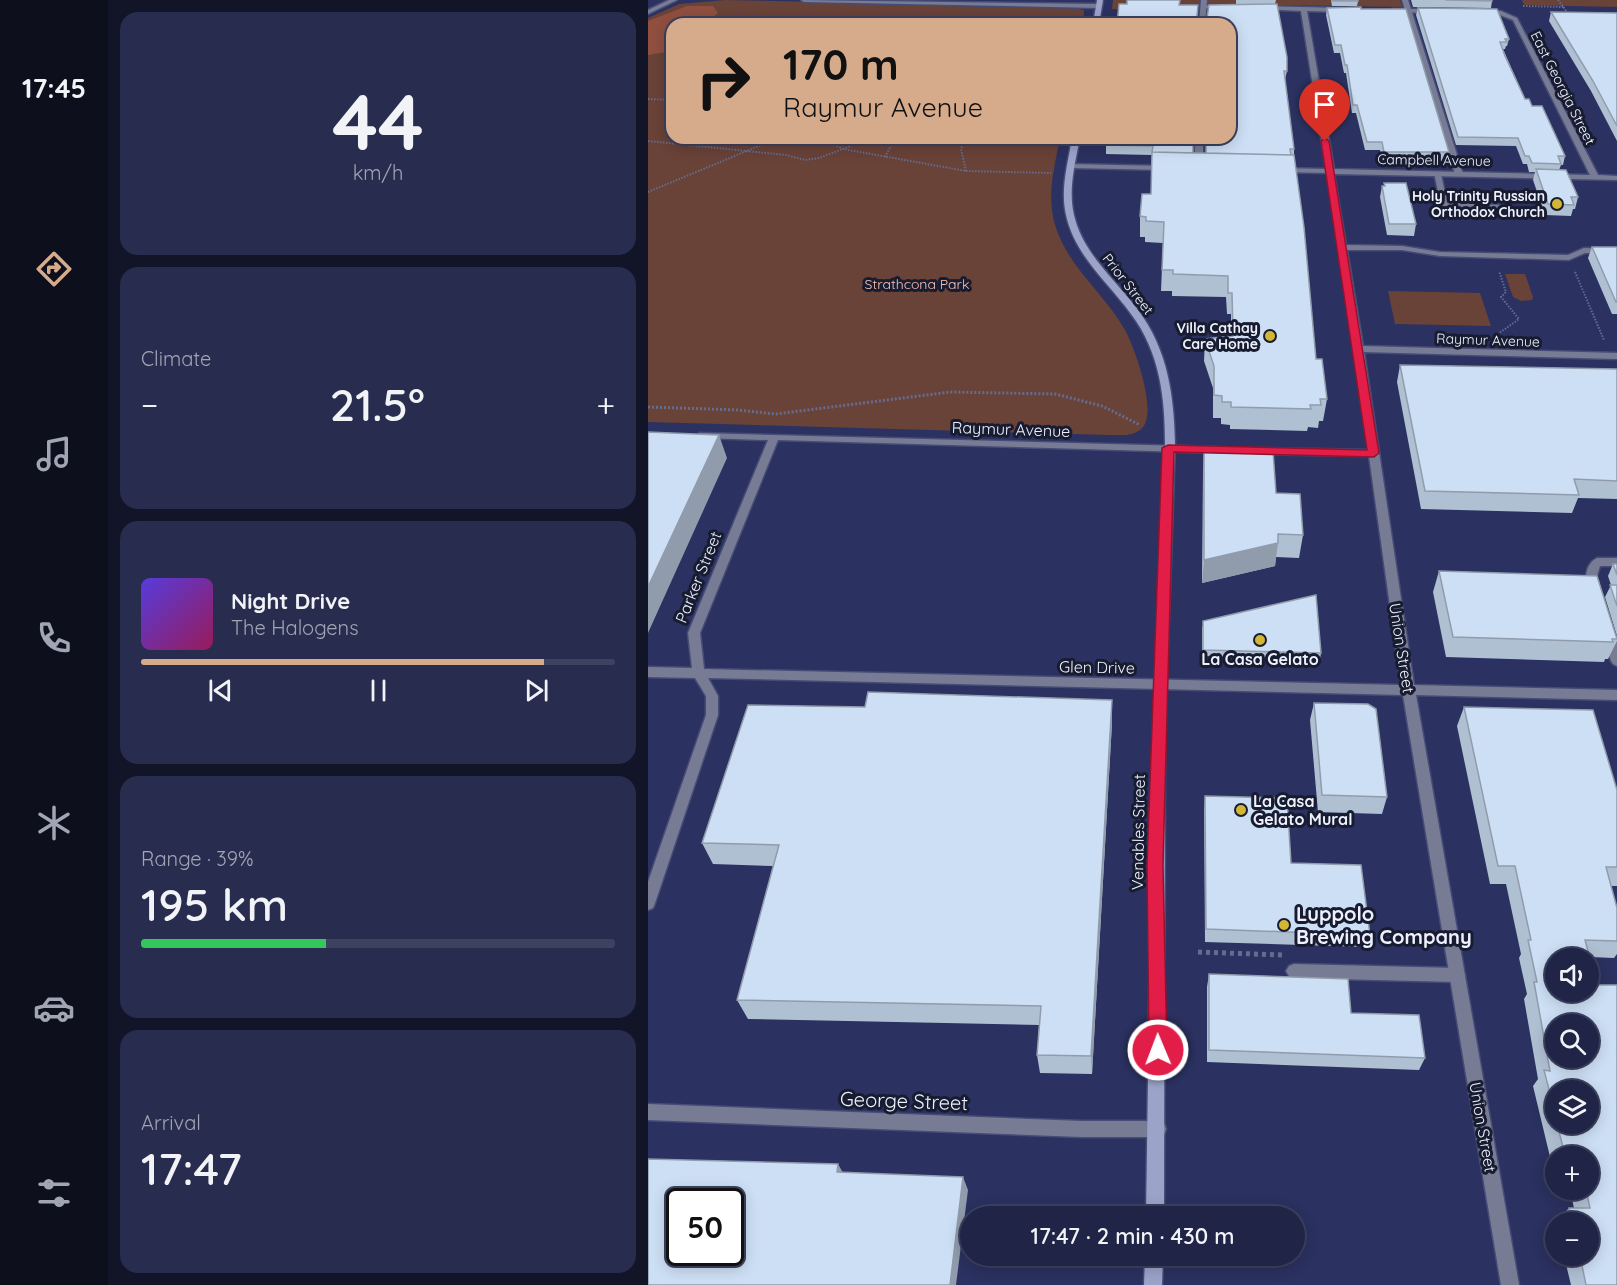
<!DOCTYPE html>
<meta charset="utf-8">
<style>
:root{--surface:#202548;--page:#282d4f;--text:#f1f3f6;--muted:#a2a5b4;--line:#3d4260;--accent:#d6ab8b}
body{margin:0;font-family:Quicksand,sans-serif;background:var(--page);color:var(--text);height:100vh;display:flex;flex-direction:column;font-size:22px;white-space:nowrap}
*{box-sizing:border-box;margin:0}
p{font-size:20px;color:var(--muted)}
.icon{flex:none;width:33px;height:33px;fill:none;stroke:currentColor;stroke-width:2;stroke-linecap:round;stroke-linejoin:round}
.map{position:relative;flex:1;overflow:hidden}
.drawer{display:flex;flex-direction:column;gap:12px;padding:12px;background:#121428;width:540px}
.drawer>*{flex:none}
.guide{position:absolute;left:18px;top:18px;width:570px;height:126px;border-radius:18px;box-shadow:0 3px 15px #0003,0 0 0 2px var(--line);background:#d6ab8b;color:#111;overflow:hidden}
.controls{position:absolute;left:897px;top:948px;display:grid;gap:12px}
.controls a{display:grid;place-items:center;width:54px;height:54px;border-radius:50%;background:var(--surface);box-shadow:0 3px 15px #0003,0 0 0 2px var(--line);font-size:30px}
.speed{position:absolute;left:18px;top:1188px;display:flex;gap:12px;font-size:30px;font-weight:700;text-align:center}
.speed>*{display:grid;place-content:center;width:78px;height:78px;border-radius:50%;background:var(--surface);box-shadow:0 3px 15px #0003,0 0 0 2px var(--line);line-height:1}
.speed .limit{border:3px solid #111;border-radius:9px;background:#fff;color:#111}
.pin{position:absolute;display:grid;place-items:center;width:51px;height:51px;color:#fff;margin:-62px -26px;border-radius:50% 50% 50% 0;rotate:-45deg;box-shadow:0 0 6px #0007}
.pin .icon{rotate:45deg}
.me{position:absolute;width:66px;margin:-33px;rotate:359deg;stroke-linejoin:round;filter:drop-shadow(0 0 4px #0008)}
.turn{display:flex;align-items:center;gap:21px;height:126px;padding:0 18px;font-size:27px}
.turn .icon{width:78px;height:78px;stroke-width:2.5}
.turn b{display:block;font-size:42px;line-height:51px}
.big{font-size:45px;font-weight:600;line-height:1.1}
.drawer .widget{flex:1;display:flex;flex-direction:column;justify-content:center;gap:9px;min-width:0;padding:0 21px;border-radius:18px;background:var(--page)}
.drawer .dial{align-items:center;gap:0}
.dial b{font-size:78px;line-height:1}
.song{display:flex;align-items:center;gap:18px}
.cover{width:72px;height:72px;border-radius:9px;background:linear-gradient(135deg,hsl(250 70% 55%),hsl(330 70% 35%))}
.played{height:6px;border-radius:3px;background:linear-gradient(90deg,var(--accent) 85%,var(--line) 85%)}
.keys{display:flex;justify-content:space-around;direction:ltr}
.heat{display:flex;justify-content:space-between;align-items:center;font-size:33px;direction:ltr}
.charge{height:9px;border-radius:4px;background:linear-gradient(90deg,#34c759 39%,var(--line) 0)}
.trip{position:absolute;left:312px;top:1206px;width:345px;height:60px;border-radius:30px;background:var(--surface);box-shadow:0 3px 15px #0003,0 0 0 2px var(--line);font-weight:600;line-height:60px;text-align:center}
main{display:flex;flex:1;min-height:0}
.tabs{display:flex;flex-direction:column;width:108px;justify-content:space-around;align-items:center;background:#0d0f1d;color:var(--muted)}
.tabs .icon{width:42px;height:42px}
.tabs .current{color:var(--accent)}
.tabs b{font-size:27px;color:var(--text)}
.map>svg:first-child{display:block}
.green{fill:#694238}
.forest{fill:#904f3f}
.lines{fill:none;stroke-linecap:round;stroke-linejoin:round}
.lane-casing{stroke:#464c76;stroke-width:3}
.street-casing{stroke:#464c76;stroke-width:3}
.secondary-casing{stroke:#464c76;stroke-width:3}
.path-far2{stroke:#666c90;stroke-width:2;stroke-dasharray:1.5 1.5;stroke-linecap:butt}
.path-far1{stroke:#666c90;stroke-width:3;stroke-dasharray:2 2;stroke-linecap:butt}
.path{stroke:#666c90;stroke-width:5;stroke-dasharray:4 4;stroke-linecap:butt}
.lane{fill:#777c94;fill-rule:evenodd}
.street{fill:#777c94;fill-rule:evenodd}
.secondary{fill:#9ba3c9;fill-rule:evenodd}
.wall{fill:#b0c0d3;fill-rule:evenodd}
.shaded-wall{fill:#909cac}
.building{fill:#cddff5;stroke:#909cac;stroke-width:1.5;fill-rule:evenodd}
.route{fill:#e11d48;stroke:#92132f;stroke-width:1.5}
.poi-dot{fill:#d4b635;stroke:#181c31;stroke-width:2}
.labels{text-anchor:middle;stroke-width:6;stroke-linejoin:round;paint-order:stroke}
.far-street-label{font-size:14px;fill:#eef1fd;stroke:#181c31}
.far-poi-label{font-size:14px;font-weight:bold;fill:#eef1fd;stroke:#181c31;text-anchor:end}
.far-park-label{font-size:14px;fill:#fdc1b2;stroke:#181c31}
.street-label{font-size:16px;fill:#eef1fd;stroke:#181c31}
.poi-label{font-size:16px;font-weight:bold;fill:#eef1fd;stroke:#181c31}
.near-poi-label{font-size:20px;font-weight:bold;fill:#eef1fd;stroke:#181c31;text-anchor:start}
.near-street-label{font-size:20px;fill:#eef1fd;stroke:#181c31}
</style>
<main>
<nav class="tabs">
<b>17:45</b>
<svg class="icon current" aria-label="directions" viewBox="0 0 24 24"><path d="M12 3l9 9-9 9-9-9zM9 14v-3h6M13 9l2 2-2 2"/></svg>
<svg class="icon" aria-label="music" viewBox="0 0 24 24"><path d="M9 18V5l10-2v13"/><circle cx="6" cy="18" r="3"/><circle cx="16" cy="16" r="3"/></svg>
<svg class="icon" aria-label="phone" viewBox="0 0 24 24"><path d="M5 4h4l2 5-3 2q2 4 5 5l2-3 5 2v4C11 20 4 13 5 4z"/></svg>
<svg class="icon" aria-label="climate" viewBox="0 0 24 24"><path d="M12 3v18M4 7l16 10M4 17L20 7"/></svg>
<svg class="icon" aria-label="car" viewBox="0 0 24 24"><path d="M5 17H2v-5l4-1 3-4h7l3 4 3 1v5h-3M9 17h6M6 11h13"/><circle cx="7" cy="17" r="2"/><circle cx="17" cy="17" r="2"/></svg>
<svg class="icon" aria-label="filters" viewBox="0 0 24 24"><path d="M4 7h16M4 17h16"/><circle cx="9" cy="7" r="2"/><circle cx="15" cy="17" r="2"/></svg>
</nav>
<section class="drawer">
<div class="widget dial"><b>44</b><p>km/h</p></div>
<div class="widget"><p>Climate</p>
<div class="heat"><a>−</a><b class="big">21.5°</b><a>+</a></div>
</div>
<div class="widget">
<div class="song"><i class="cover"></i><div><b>Night Drive</b><p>The Halogens</p></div></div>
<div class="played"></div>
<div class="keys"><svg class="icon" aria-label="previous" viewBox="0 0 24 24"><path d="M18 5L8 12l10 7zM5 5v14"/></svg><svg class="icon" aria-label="pause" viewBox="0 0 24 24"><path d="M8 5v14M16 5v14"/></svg><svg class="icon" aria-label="next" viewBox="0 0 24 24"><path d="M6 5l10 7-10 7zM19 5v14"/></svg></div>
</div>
<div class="widget"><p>Range · 39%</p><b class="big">195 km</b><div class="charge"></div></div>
<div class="widget"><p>Arrival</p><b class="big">17:47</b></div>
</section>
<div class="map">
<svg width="969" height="1285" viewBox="0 0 969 1285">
<rect width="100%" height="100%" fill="#2b3160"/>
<!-- green -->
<path class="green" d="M77,0L419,7L436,10L435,24H24V138H412C406,169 398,198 408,228C422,269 457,294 477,330C487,348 509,410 495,427C487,437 473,435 461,435L0,422V18L31,4Z
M465,0H752L754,7L550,4V11L464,9Z
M874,0H969V7L876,5Z
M857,274H877L885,297L884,300L873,301L865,297Z
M740,291L832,293L843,326L747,324Z"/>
<!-- forest -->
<path class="forest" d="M39,6H65L70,13L56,24H24V51L0,55V21Z"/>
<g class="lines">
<!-- lane casing -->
<g class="lane-casing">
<path id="lane" d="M553,0H559L557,24H551Z
M754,0H760L815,174L814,176L807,174Z
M547,138H555V167L551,169L547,167Z
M786,172L793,174L799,203L855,205L859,207L855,209L793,207Z
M949,558H969V566H952L949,576L952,592L946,596L940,592C937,579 936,565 949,558Z
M960,630L964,631L969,643V666L965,664L963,661L954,634Z
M646,964L809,968L814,970L817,975L814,980L809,982L646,978L641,976L638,971L641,966Z"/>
</g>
<!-- street casing -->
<g class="street-casing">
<path id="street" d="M21,0H29L0,14V10Z
M153,0L451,4L454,6L451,8L156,2Z
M556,5L577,6L580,8L577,10L554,8Z
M615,6L694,8L697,10L694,12L659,11L686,169L942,175L865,20L852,15L832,13L834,10L853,11L869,18L950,175L969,176V180L686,174L698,245L754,246L792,252L920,255L936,248L969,249V253H937L921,260L792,256L754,250H699L715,346L969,353V359L716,352L766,685L969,690V700L768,695L871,1285H853L755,695L60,678L70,696V715L7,903L5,908L0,910V882L58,715V696L47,678L0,677V667L44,668L40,633L120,440L55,438L51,437V433L572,447L577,450L572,453L130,440L52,633L56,669L753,685L721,456L610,454L605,451L610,448L720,450L679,173L631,172L627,170L631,168L678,169L653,11L613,9Z
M744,9H784L787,11L784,13L742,12Z
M420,164L518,166L522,168L518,170L423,168L419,166Z
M0,1104L434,1121H510L516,1123L518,1129L516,1135L510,1137H434L0,1120Z"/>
</g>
<!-- secondary casing -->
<g class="secondary-casing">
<path id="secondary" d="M449,0H455L451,24H445Z
M424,138H432C427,163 420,190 426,215C435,254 467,279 490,310C520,350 526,396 527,444L517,732L516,1216H498L505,732L517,444C517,398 512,352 483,314C460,282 427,256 418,215C412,189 420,163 424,138Z
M497,1256H515L514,1285H496Z"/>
</g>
<!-- path-far2 -->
<path class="path-far2" d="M910,0L922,16
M875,6L916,7
M0,99L24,100
M176,138L195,149L318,171L403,173
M317,138L313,149L318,171
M0,141L138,155L157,160L171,158L203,146L205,138
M46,144L59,138
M237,157L247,138
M0,192L130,138
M927,272L956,340
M847,336L871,319L853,297L858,292L851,271"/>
<!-- path-far1 -->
<path class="path-far1" d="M0,407L90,410L127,414L302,392L407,394L454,406L492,425"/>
<!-- path -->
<path class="path" d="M550,952L634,955"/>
<!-- lane -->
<use href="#lane" class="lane"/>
<!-- street -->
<use href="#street" class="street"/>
<!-- secondary -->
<use href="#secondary" class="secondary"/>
</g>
<!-- wall -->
<path class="wall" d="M588,0H628L627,4L639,71L637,79L646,149V156L668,359L679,399L675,421H671L670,428L660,427L659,431L582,429V425L573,424V418H565V388L556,361L557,339L583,336V314H579L578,297L524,296V291H513L515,243L497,242V237H492V216L503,194L504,155L458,154V138L545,153H557L582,138L469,24L531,5L551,18H559L610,5L588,4Z
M683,0H710V1L709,6H684Z
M763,0H844V1L843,8L765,7Z
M679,8L713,9L801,152L800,161L735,160L732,150H717L708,113H704L698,73H696L692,53H686L678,15Z
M770,8L861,39L859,46H858L857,49H855L877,99L884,106L917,156L915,165H913L911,170L930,197L927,209H925L923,216L897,215L885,180L887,172H881L879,164H875L868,146L808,145L768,15Z
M903,12L969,13V141L943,91L901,21Z
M736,183L768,224L766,236L739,235L732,197L734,186H736Z
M944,247H969V314H964L940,258Z
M752,365L969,369V499L930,498L924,513L773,509L749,382Z
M556,448L628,493L655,535L651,558L628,557L627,566L554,583L555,471Z
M965,564H969V636L957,597L963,585L960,576Z
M791,571L969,637V641L960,659H957L956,662L798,657L785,592Z
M554,627L673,653L672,659L554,656Z
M666,703L739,797L734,814L670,812L662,720Z
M816,707L969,790V886H963L969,908V954L966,958L942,957L969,1285H923L916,1256H940V1222H910L909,1220L921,1208H926L922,1190H940V1156H908V1161H903L885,1086L890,1079L876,999L879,994L871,958L873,954L858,884H842L809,726ZM908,1090L940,1124H908Z
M464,723L444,1074L392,1073L389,1055L391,1025L100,1019L89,1000L125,866L65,864L54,843Z
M557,796L643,863L722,935L718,947L557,942L556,809Z
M561,974L703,1013L777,1058L771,1070L559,1062V987Z"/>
<!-- shaded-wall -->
<path class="shaded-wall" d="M71,435L79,458L0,633V587Z
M630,543L627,566L554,583L556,560Z
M464,700V723L444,1074L443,1056Z
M190,1164L198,1178L189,1172Z
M315,1177L320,1190L308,1285H302Z"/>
<!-- building -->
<path class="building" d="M479,0H532L531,5H550L549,16L551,18H559L561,5L629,4L639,57V71H636L646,149H642L643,155L558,153V138H582V24H469L471,4H479Z
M684,0H710V1H684Z
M797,0H844V1Z
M713,7V9H758L801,152H736L734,142H719L709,105H705L699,65H697L693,45H687L679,8Z
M770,8L849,9L861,39H857L859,42H852L857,56L877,99H881L884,106H894L917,156H910L913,164L884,163L881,156H877L870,138L810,137Z
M903,12L969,13V126L945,81Z
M458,138H545V153L504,152L505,146L458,145Z
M504,152L646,155L656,227L668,359H674L679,399H672L673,405H662L663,409L583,407V402H574V396L566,395V366L557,339L585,336L584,293H580V276L525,274V270H514L516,222L498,221V217L492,216L494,194H503Z
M888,169L918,170L930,197H923L926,205L900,204Z
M736,183H758L768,224H741L734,186H737Z
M944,247H969V302H968Z
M752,365L969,369V481L926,479L931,495L777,491Z
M0,432L71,435L0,587Z
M556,448L625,451L628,493L652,494L655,535L630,534V543L556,560Z
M965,564H969V575Z
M791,571L949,576L969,639H964L965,642L805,637Z
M962,585H969V606Z
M668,595L673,653L555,650V621Z
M220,692L464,700L443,1056L389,1055L393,1006L89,1000L131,845L54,843L100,705L217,707Z
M666,703L720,704L728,709L739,797L674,795Z
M816,707L945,710L969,790V867H958L969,908V941L937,940L949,985H969V1285H938L932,1256H940V1222H924L921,1208H942L938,1190H940V1156H930L928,1148L915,1147L909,1124H940V1090H908V1117L896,1070L902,1071L886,982H889L880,940H883L867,866H850ZM908,958H940V992H908ZM908,1024H940V1058H908Z
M557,796L639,798L643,863L713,865L722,935L558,929Z
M561,974L700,979L703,1013L771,1015L777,1058L561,1050Z
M0,1159L190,1164L189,1172L315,1177L302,1285H0ZM32,1202H82V1252H32Z"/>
<!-- route -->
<path class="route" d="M677,138L681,141L731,453L726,457L526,452L515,865L519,1050L517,1056L510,1058L504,1056L501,1050L499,865L514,448L520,445L719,450L673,141Z"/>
<!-- markers -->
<g class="poi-dot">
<circle cx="909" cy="204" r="6"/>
<circle cx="622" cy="336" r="6"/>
<circle cx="612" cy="640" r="6"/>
<circle cx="593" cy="810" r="6"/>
<circle cx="636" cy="925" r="6"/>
</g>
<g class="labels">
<!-- far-street labels -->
<g class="far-street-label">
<text transform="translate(915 88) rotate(63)" y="5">East Georgia Street</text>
<text transform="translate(786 160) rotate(1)" y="5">Campbell Avenue</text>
<text transform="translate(480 284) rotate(52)" y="5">Prior Street</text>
<text transform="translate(840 340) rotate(2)" y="5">Raymur Avenue</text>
</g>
<!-- far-poi labels -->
<g class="far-poi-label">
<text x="897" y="201">Holy Trinity Russian<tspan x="897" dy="16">Orthodox Church</tspan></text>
<text x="610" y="333">Villa Cathay<tspan x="610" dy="16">Care Home</tspan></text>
</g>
<!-- far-park labels -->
<g class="far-park-label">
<text x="269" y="289">Strathcona Park</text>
</g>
<!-- street labels -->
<g class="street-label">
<text transform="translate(363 429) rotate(2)" y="6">Raymur Avenue</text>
<text transform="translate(50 577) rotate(-68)" y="6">Parker Street</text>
<text transform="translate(754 648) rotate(81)" y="6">Union Street</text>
<text transform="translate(449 667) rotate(1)" y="6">Glen Drive</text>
<text transform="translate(490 832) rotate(-89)" y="6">Venables Street</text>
<text transform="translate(835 1127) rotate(80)" y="6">Union Street</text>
</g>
<!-- poi labels -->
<g class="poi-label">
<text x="612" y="665">La Casa Gelato</text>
<text x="605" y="807" text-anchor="start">La Casa<tspan x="605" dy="18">Gelato Mural</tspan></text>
</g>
<!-- near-poi labels -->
<g class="near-poi-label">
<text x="648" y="921">Luppolo<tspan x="648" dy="23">Brewing Company</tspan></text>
</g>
<!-- near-street labels -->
<g class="near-street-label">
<text transform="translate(256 1101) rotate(2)" y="7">George Street</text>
</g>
</g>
</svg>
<div class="controls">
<a><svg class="icon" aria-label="sound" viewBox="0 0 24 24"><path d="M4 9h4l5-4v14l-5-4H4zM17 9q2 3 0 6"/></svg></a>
<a><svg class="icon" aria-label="search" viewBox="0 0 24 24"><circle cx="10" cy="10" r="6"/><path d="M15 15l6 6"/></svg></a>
<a><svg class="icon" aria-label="layers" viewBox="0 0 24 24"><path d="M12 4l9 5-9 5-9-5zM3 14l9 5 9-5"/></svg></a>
<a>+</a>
<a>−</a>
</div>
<div class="speed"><div class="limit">50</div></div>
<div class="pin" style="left:677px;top:141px;background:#d93025"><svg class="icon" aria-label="arrive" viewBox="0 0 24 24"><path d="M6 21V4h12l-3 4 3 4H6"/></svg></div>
<svg class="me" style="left:510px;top:1050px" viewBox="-20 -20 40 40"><circle r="17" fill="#e11d48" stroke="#fff" stroke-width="3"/><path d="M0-11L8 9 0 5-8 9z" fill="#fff"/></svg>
<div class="trip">17:47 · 2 min · 430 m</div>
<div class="guide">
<div class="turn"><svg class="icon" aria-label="right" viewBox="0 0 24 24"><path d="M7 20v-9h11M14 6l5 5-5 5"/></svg><div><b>170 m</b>Raymur Avenue</div></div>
</div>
</div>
</main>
